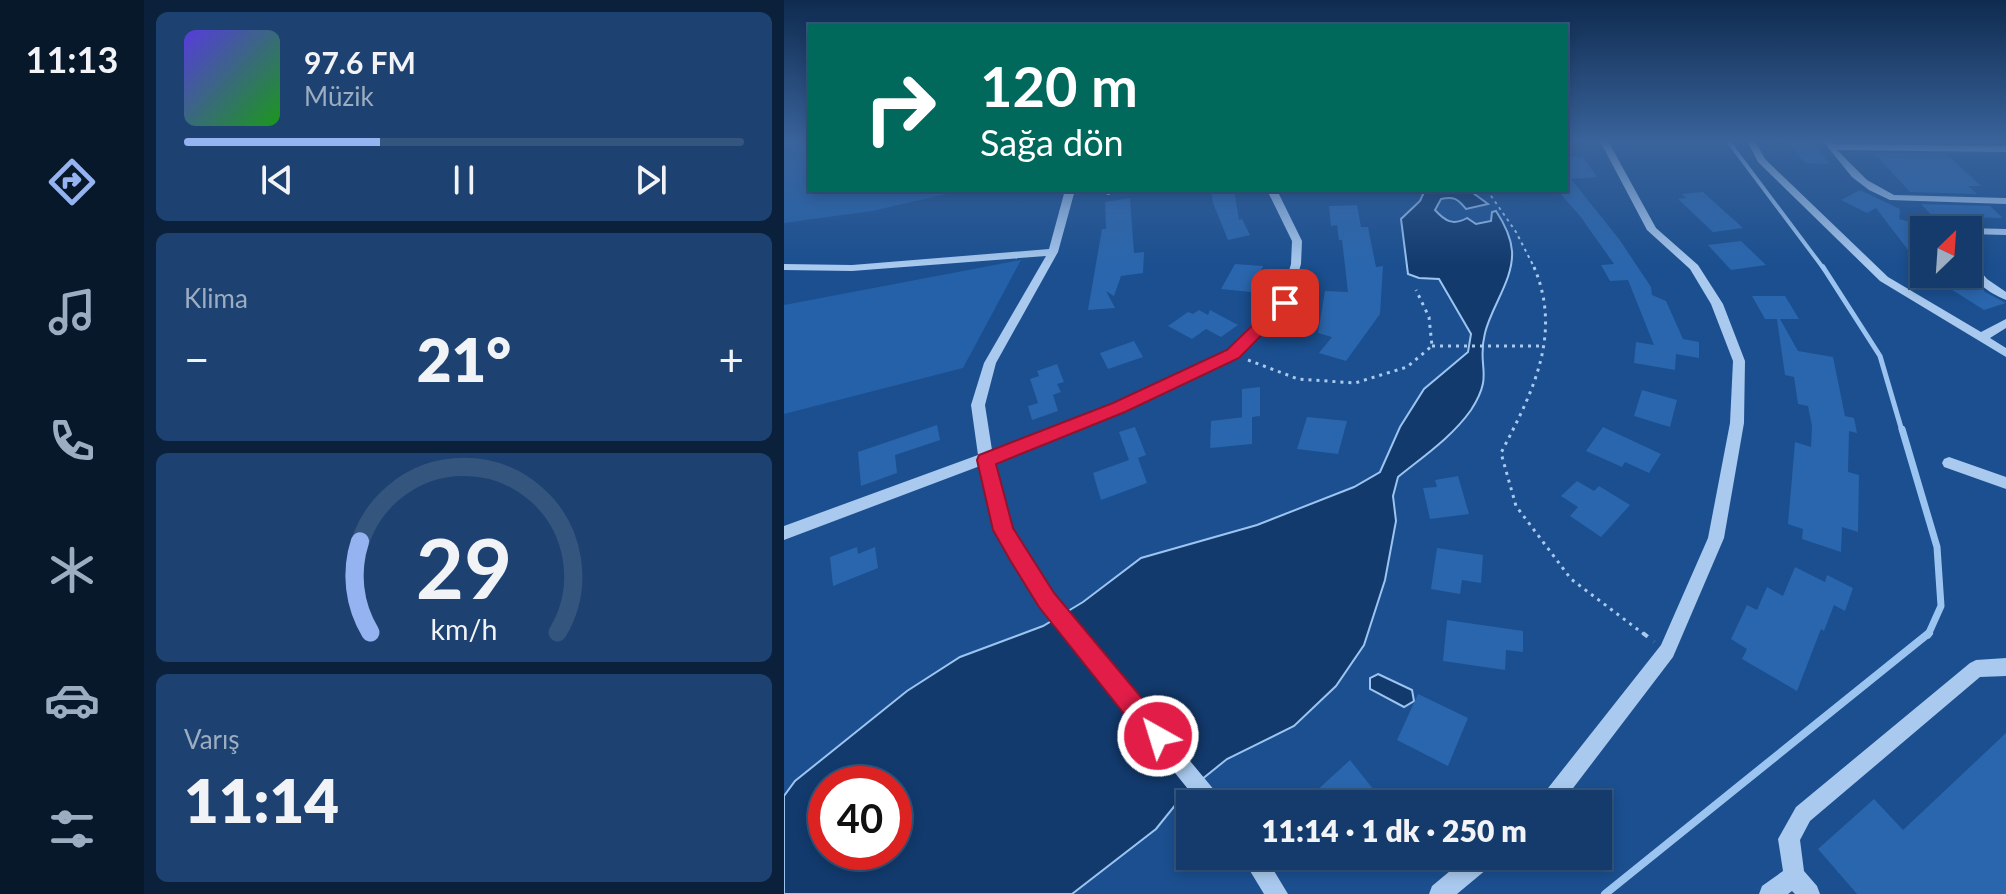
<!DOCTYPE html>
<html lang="tr">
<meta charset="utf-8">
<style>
:root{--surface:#143b6b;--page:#1d4271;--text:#f1f3f6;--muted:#9dadc1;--line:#33557e;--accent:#95b2f1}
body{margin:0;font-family:Lato,sans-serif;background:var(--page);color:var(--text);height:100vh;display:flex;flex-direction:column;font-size:30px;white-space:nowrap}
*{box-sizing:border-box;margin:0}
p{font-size:26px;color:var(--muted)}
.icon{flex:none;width:44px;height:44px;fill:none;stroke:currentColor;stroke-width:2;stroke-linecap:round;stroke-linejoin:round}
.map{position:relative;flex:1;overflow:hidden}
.drawer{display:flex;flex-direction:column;gap:12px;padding:12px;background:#0b203b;width:640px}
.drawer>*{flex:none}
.top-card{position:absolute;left:24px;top:24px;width:760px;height:168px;border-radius:0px;box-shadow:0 4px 12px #0003,0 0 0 2px var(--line);background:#00695c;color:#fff;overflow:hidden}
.needle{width:52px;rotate:25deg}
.fabs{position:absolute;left:1126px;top:216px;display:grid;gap:16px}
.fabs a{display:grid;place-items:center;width:72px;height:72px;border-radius:0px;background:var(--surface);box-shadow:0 4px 12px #0003,0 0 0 2px var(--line);font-size:40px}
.speed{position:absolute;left:24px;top:766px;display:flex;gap:16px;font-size:40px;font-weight:700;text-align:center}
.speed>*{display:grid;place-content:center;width:104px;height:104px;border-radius:50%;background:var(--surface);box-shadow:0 4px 12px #0003,0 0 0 2px var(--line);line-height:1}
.speed .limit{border:12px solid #d22;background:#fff;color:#111}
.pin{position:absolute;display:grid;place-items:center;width:68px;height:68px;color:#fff;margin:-34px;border-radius:16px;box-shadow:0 4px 12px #0006}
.me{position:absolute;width:88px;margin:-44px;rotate:321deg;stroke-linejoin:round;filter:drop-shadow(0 0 6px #0008)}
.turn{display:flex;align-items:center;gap:28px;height:168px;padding:0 40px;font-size:36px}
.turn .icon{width:104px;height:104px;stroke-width:2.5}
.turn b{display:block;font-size:56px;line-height:68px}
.big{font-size:60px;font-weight:800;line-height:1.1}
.drawer .widget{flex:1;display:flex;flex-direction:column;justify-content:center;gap:12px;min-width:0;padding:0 28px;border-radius:12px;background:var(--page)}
.drawer .dial{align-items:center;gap:0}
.dial svg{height:208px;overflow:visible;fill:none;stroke:var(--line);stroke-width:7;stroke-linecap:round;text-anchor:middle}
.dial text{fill:var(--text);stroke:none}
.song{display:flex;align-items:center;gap:24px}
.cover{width:96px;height:96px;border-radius:12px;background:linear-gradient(135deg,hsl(250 70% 55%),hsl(120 70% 35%))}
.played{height:8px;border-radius:4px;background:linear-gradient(90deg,var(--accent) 35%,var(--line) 35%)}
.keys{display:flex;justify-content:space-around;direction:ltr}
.heat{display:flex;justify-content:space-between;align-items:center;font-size:44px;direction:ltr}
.trip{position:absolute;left:392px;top:790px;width:436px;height:80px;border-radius:0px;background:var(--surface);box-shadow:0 4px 12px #0003,0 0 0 2px var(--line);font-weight:800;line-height:80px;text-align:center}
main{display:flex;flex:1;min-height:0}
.dock{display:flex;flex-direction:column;width:144px;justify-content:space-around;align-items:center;background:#08182b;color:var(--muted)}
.dock .icon{width:56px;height:56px}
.dock .selected{color:var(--accent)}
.dock b{font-size:36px;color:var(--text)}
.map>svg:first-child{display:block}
.green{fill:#2461a8}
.water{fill:#123a6d;stroke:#9cc4f0;stroke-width:2;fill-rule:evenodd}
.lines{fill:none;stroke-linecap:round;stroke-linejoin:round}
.stream-far3{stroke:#9cc4f0;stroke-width:4}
.stream-far2{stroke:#9cc4f0;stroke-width:5}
.stream-far1{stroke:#9cc4f0;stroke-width:7}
.stream{stroke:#9cc4f0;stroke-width:8}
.building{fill:#2a66ad}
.path-far2{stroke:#a9c9ee;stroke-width:2;stroke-dasharray:3 4;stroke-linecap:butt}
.path-far1{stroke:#a9c9ee;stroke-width:3;stroke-dasharray:3 5;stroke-linecap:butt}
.path{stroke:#a9c9ee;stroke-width:4;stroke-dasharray:6 8;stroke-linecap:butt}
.minor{fill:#a9c9ee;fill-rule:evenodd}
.route{fill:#e11d48;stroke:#92132f;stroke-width:2}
</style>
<main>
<nav class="dock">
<b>11:13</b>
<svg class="icon selected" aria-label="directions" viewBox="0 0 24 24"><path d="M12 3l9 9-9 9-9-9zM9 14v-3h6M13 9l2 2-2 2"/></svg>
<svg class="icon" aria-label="music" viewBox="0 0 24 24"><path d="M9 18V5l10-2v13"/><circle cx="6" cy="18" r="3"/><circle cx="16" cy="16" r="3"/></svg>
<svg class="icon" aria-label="phone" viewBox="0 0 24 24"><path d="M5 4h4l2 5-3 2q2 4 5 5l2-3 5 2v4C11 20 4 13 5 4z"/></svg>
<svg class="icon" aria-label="climate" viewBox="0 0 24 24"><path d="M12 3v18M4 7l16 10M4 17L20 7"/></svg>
<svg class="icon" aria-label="car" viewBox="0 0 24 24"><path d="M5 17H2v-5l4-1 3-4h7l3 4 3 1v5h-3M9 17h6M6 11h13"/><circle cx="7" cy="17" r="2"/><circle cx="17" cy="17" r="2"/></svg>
<svg class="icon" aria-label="filters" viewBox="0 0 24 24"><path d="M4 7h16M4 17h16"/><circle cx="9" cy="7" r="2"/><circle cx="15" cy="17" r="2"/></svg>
</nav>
<section class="drawer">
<div class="widget">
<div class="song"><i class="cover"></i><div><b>97.6 FM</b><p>Müzik</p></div></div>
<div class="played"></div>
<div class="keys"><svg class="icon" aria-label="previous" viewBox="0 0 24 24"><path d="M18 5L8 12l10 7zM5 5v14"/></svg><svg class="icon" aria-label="pause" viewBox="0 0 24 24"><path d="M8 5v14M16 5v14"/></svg><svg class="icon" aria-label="next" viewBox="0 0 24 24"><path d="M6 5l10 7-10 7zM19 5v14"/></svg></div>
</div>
<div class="widget"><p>Klima</p>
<div class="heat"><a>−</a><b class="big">21°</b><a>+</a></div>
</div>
<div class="widget dial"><svg viewBox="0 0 100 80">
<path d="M14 69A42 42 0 1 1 86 69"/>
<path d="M14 69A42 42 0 0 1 10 34" stroke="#95b2f1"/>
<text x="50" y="56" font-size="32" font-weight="700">29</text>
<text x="50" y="72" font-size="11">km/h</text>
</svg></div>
<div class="widget"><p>Varış</p><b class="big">11:14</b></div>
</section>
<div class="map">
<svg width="1222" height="894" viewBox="0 0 1222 894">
<rect width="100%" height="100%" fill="#1b4f8f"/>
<!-- green -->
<path class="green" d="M0,141H26V190H180L88,211L0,223Z
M237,260L179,368L0,414V305Z"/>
<!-- water -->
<path class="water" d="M641,190H685L704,204L682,209C674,199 670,196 657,199L651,210C661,221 669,226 683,218L692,224L707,221L708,212L712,211C720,223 727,237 728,251C730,279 707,307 701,333C692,368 711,373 687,410C668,437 640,456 614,477L609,496L612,521L601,580L580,645L552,686L510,726L443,759L401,793L372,829L288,894H0V796L11,781L123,691L176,657L259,626L299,602L357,558L473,525L570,487L596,472L616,427L640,389L684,352L687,334L655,279L635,278L624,274L617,219L636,201ZM42,784H110V852H42Z
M594,674L628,690L630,701L620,707L586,689V678Z"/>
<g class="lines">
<!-- stream-far3 -->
<path class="stream-far3" d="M944,141L1040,269"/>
<!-- stream-far2 -->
<path class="stream-far2" d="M1039,267L1096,356L1118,431"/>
<!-- stream-far1 -->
<path class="stream-far1" d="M1118,429L1153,547L1157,606L1144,635"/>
<!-- stream -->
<path class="stream" d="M821,894L1145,633"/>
</g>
<!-- building -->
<path class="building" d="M1002,141H1029L1045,164L1021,163Z
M1090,153L1162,154L1197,186H1184L1193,194L1126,192Z
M798,156L813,177L787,179L835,239L867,287L868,295L882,301L899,339L915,342V358L892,354L891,370L850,363L852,342L870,345L844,280L826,281L817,265L830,264L796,216L773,190H782V157Z
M439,190H450L455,220L458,219L466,235L444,240L429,203L427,191Z
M1076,190L1116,209L1115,219L1140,226V271L1092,208L1083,213L1057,200Z
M919,192L959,228L929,232L894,199L902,198L898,194Z
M346,198L350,253L360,252L359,273L337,276L330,296L322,291L331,308L304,310L318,229H322L321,202Z
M1137,204L1206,206L1219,218L1148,216Z
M573,205L577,227H584L592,267L599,266L596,314L562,361L535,353L548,337L534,333L541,291L564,292L558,240H555L553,225L547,226L545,206Z
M957,241L982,265L947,270L924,245Z
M451,264L479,266L467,292L437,289Z
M1143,274H1185L1201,292L1222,303L1200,310Z
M968,296H1001L1015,319H996L1014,351L1049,357L1061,416L1070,418L1073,433L1065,431L1064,472L1075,475L1074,532L1058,527L1057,552L1018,539L1019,529L1004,524L1011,442L1027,447L1028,426L1024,406L1014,404L1010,377L1001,375L993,319H981Z
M415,310L424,315L426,310L454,325L437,337L422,329L408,339L384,326L404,312L409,314Z
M350,341L359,357L324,369L316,353Z
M273,364L280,382L273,384L277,392L269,395L274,411L248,420L244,406L254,403L246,379L255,376L253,371Z
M476,387V416L468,417V444L426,448L427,421L461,417L458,418V389Z
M858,390L893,400L886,427L850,416Z
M523,417L563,421L554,454L513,449Z
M153,425L156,440L111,455L113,473L77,486L74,452Z
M351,427L362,455L354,458L363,483L317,500L309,473L345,460L335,432Z
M819,427L877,454L865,473L841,462L838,467L802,451Z
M674,476L685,514L646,519L639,488L653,487L651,480Z
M793,481L810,491L815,486L846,505L817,537L786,516L794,507L777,496Z
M73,547L74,554L91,547L94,568L49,586L46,557Z
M653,548L699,555L697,583L678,580L676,594L647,589Z
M1011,567L1041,582L1043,575L1069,588L1061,611L1050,605L1040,631L1037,629L1013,691L958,659L963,649L947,639L963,605L973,610L983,587L999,596Z
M663,620L739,631V652L722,650L721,670L659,661Z
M634,694L684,718L664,766L613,740Z
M1222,733V894H1073L1034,849L1090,799L1119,830Z
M566,760L601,804H518Z"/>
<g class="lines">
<!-- path-far2 -->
<path class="path-far2" d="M302,190L325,194L341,190
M703,190L732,232L751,269"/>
<!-- path-far1 -->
<path class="path-far1" d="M750,267C779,335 748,393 717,453L732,506L787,579L861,635
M648,346H760
M464,360L514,379L571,383L623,367L648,346L645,317L632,290"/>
<!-- path -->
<path class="path" d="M859,633L870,642"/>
<!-- minor -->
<path class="minor" d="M816,141H824L872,228L914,265L939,304L961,361L960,423L940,538L889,657L777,804H754L757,797L877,645L924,538L946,423L949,361L927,304L906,269L863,230Z
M963,141H971L981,159L1104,277L1197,332L1222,319V328L1206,338L1222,348V357L1096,281L974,162Z
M1039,141H1047L1050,144L1222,146V152L1053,150L1083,180L1110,195L1222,198V204L1106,200L1085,190L1068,177Z
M281,190H291L274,252L212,363L201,405L208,450L330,405L445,351L496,302L507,264L508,241L483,190H493L518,241L517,264L505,305L453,357L340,411L209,461L226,528L268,595L436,797L439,804H416L256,605L211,530L196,466L0,540V526L194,455L187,405L200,363L262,256L68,271L0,270V264L68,265L265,249Z
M1184,228L1222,229V235L1184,234V230H1180Z
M1184,260L1188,261L1203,279L1222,292V300C1205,293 1184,279 1184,260Z
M1165,457L1222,477V489L1160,467L1158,463L1160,459Z
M1222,658V676L1196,677L1026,821L1016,840L1020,871L1033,886L1036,894H1011L1008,891L1004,894H975L978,886L999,871L994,839L1012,807L1186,663L1192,660Z
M457,856H481L504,894H480Z
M684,856H712L709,864L673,894H645L648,886Z"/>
</g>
<!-- sky -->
<linearGradient id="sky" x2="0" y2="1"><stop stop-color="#0f2b4f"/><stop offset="0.53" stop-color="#39639b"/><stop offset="1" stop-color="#39639b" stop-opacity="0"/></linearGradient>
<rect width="1222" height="266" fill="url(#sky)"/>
<!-- route -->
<path class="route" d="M501,298L508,303L506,306L455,358L341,412L212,464L229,528L270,593L382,727L386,736L382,745L374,749L365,745L255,607L226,560L209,530L193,460L195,455L329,403L443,350L496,299Z"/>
</svg>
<div class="fabs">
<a><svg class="needle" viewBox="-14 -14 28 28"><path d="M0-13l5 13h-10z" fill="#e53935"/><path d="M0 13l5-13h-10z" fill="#9dadc1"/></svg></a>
</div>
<div class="speed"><div class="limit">40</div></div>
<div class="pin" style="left:501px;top:303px;background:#d93025"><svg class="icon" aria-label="arrive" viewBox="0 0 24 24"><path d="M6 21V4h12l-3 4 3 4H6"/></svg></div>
<svg class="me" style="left:374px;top:736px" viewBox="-20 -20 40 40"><circle r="17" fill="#e11d48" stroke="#fff" stroke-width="3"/><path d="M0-11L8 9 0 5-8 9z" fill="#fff"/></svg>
<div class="trip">11:14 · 1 dk · 250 m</div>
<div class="top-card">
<div class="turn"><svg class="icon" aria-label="right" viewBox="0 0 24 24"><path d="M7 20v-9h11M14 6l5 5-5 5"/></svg><div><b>120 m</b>Sağa dön</div></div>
</div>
</div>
</main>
